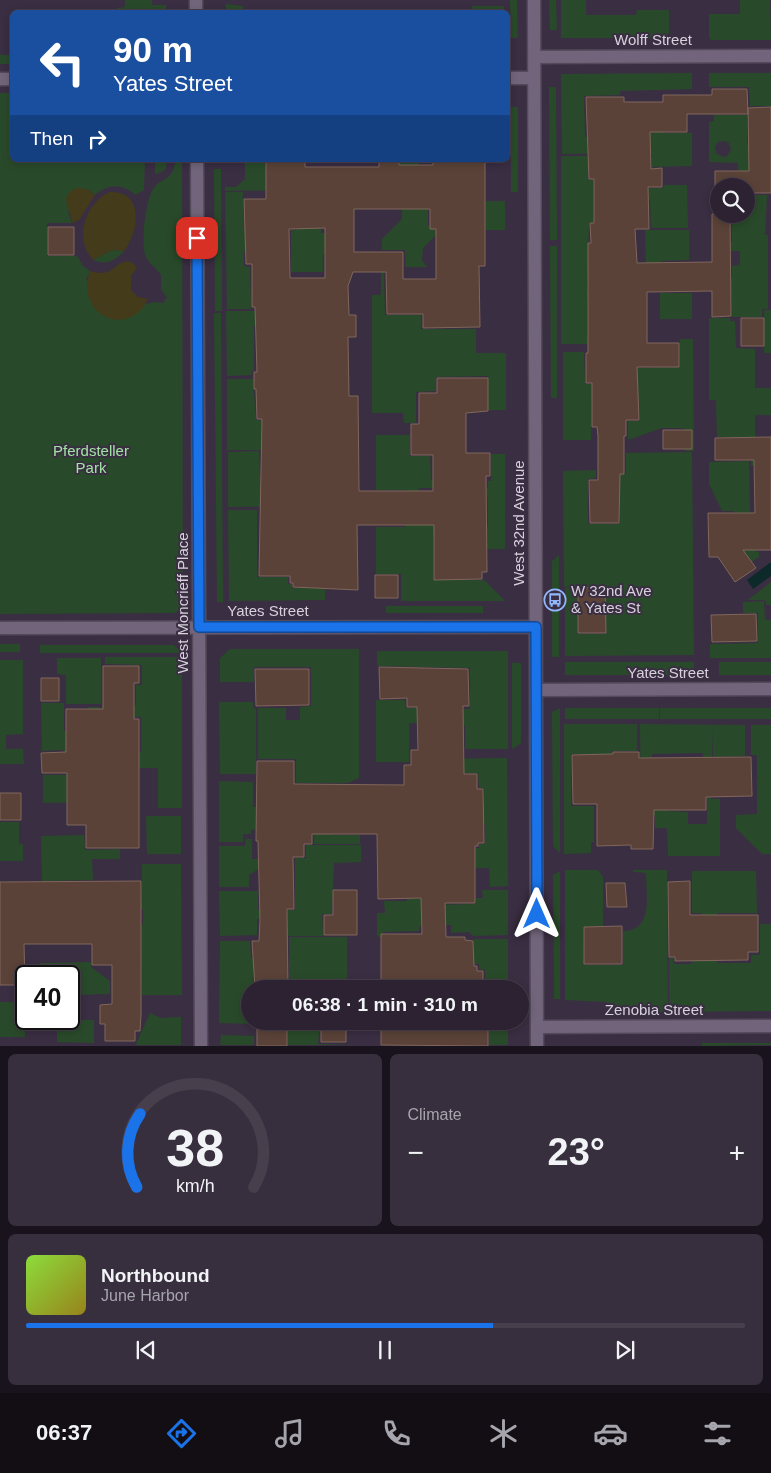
<!DOCTYPE html>
<meta charset="utf-8">
<style>
:root{--surface:#2c2232;--page:#382f3e;--text:#f1f3f6;--muted:#a6a4ac;--line:#483f4d;--accent:#1a73e8}
body{margin:0;font-family:Helvetica,sans-serif;background:var(--page);color:var(--text);height:100vh;display:flex;flex-direction:column;font-size:19px;white-space:nowrap}
*{box-sizing:border-box;margin:0}
p{font-size:16px;color:var(--muted)}
.icon{flex:none;width:28px;height:28px;fill:none;stroke:currentColor;stroke-width:2;stroke-linecap:round;stroke-linejoin:round}
.map{position:relative;height:1046px;overflow:hidden}
.sheet{display:flex;flex-direction:column;gap:8px;padding:8px;background:#18131c;flex:1}
.sheet>*{flex:none}
.guide{position:absolute;left:10px;top:10px;width:500px;height:152px;border-radius:8px;box-shadow:0 2px 8px #0003,0 0 0 1px var(--line);background:#1a4fa0;color:#fff;overflow:hidden}
.fabs{position:absolute;left:710px;top:178px;display:grid;gap:10px}
.fabs a{display:grid;place-items:center;width:45px;height:45px;border-radius:50%;background:var(--surface);box-shadow:0 2px 8px #0003,0 0 0 1px var(--line);font-size:25px}
.speed{position:absolute;left:15px;top:965px;display:flex;gap:10px;font-size:25px;font-weight:700;text-align:center}
.speed>*{display:grid;place-content:center;width:65px;height:65px;border-radius:50%;background:var(--surface);box-shadow:0 2px 8px #0003,0 0 0 1px var(--line);line-height:1}
.speed .limit{border:2px solid #111;border-radius:8px;background:#fff;color:#111}
.pin{position:absolute;display:grid;place-items:center;width:42px;height:42px;color:#fff;margin:-21px;border-radius:10px;box-shadow:0 2px 8px #0006}
.me{position:absolute;width:55px;margin:-28px;rotate:0deg;stroke-linejoin:round;filter:drop-shadow(0 0 4px #0008)}
.turn{display:flex;align-items:center;gap:18px;height:105px;padding:0 20px;font-size:22px}
.turn .icon{width:65px;height:65px;stroke-width:2.5}
.turn b{display:block;font-size:35px;line-height:42px}
.then{display:flex;align-items:center;height:48px;padding:0 20px;background:#0003;gap:10px;font-size:19px}
.big{font-size:38px;font-weight:800;line-height:1.1}
.sheet .widget{flex:1;display:flex;flex-direction:column;justify-content:center;gap:8px;min-width:0;padding:0 18px;border-radius:8px;background:var(--page)}
.sheet .dial{align-items:center;gap:0}
.dial svg{height:130px;overflow:visible;fill:none;stroke:var(--line);stroke-width:7;stroke-linecap:round;text-anchor:middle}
.dial text{fill:var(--text);stroke:none}
.song{display:flex;align-items:center;gap:15px}
.cover{width:60px;height:60px;border-radius:8px;background:linear-gradient(135deg,hsl(90 70% 55%),hsl(50 70% 35%))}
.played{height:5px;border-radius:2px;background:linear-gradient(90deg,var(--accent) 65%,var(--line) 65%)}
.keys{display:flex;justify-content:space-around;direction:ltr}
.heat{display:flex;justify-content:space-between;align-items:center;font-size:28px;direction:ltr}
.sheet .tiles{flex:1;display:grid;gap:8px;grid-template-columns:1fr 1fr}
.widget:last-child{grid-column:span 2}
.trip{position:absolute;left:241px;top:980px;width:288px;height:50px;border-radius:25px;background:var(--surface);box-shadow:0 2px 8px #0003,0 0 0 1px var(--line);font-weight:800;line-height:50px;text-align:center}
.tab-bar{display:flex;height:80px;justify-content:space-around;align-items:center;background:#120e14;color:var(--muted)}
.tab-bar .icon{width:35px;height:35px}
.tab-bar .current{color:var(--accent)}
.tab-bar b{font-size:22px;color:var(--text)}
.map>svg:first-child{display:block}
.green{fill:#294a2a;fill-rule:evenodd}
.sand{fill:#443b1b}
.water{fill:#0e2929}
.building{fill:#5a4238;stroke:#80665c;fill-rule:evenodd}
.lines{fill:none;stroke-linecap:round;stroke-linejoin:round}
.minor-casing{stroke:#544a5b;stroke-width:15}
.minor{stroke:#72657b;stroke-width:12}
.route-casing{stroke:#114b97;stroke-width:12}
.route{stroke:#1a73e8;stroke-width:9}
.labels{text-anchor:middle;stroke-width:4;stroke-linejoin:round;paint-order:stroke}
.street-label{font-size:15px;fill:#d8d1dd;stroke:#3a2e42}
.park-label{font-size:15px;fill:#a1e4a2;stroke:#3a2e42}
.poi-label{font-size:15px;fill:#d8d1dd;stroke:#3a2e42;text-anchor:start}
</style>
<div class="map">
<svg width="771" height="1046" viewBox="0 0 771 1046">
<rect width="100%" height="100%" fill="#3a2e42"/>
<!-- green -->
<path class="green" d="M125,0H152V5H166V12H117V8L125,7Z
M510,0H517L518,38H511Z
M549,0H556L557,30H550Z
M561,0H586V15H636L637,10H669V33L665,38H561Z
M740,0H770L771,40H711L709,38V14H740Z
M226,4L243,6V12H226Z
M472,6H504V12H472Z
M0,55H12V64H0Z
M692,73V89L620,91V95L584,96L585,137L645,136V153L562,154L561,74Z
M709,73H771V106H750L749,87H709Z
M549,87H556L557,240H550Z
M0,93H12V160H145L144,190L135,195C122,183 108,184 95,195L87,189L68,212L72,223H47V256H77L83,266L90,271L86,280L143,307L145,304L155,302L163,303L167,297L161,290V275C157,268 149,264 146,257C140,245 146,200 153,189C163,175 171,184 176,160H182L183,601L180,609L175,613L0,614Z
M511,107H518V192H511Z
M714,115H747V143L756,144L757,193H746V186H739L738,163L709,162V122L714,121ZM724,141L729,143L731,150L727,156L723,157L716,153L715,147L718,142Z
M654,124H663L664,133H692V166L652,167V154L647,153L646,133H654Z
M561,156H588V179L593,180V222H589L587,291H630V299H587V336L635,335V344H561Z
M155,160H167L166,168L162,172L155,174Z
M245,160H265V166H281L304,190L225,191V187H236L245,179Z
M400,160H419V168H400Z
M214,169H221L222,311H215Z
M664,185H687L688,228H651L650,199H596V189L663,188Z
M225,192H243L244,227L256,226L251,251H244V266L250,267L251,309H227Z
M746,195H767L765,235H768V309H762V317H732L731,295H711V278H732V266L740,265V251H714V242H732V214H746Z
M485,201H505V230H485Z
M402,203L428,207V226H434V230H483V236H435L423,248L422,260L427,267H405V250H382V239L402,219Z
M321,213V233H354V254H323V272H291V230H296V225Z
M645,230H689V260L661,261V272H646Z
M550,246H557V398H551Z
M112,250L124,251C114,262 106,265 93,260Z
M381,272H384L385,315H421V329H476V353H506V410H488V376L436,377V391L416,392V423H404L403,413H372V295H381Z
M660,293H692V319H660Z
M764,310H771V353H764Z
M226,311H261L260,326H254V371H252V375L227,376Z
M214,313H221L223,602H217Z
M709,318H730V321H735L736,348L755,349V388H771V415H755V447L771,465L751,466V459H738V437H717L716,400H709Z
M680,339H693L694,451H685L684,428H662L628,440V421H640L639,400H591V440H563V352H584L585,384H632V376H637V368L680,367Z
M227,379H253L256,420H264L309,450H227Z
M376,435H410V456H430L431,480H442V488H419V496H406V490H376Z
M259,451L260,482H319L325,506L228,507V452Z
M692,452L694,655L565,656V588H577V634H606V587H564L563,471L596,470V478L588,479V524H620V474H626V453Z
M491,454H505V549H484V527H488V497L443,496V488H488V481H491Z
M749,461L750,514H734V511H722L709,484V462Z
M405,497L436,523L483,538H433V580H484L505,601H401V574H376V527H405Z
M228,510H257V577H288V584H292V588L325,585V600L229,601Z
M730,545H756V551L759,552V557L732,575Z
M559,555V657H552V561Z
M771,582V605H766L765,600H748Z
M764,601L765,620H771V658H710V644L758,643V613H743V602Z
M386,606H483V613H386Z
M0,644H20V652H0Z
M40,645H174L182,653H40Z
M230,649H359V778L348,783H296V759H258V708H286V720H300V707L311,706V667H254V682H220V658Z
M377,651H508V749H465V726L419,709H470V668L377,666Z
M105,657H182V808H158V768H92V752H141V717H121L102,722V706L136,705V685H142V665L105,664Z
M57,658H101V704H66V675L57,674Z
M0,660H23V734L6,735V749H23L24,764H0Z
M565,662H694V675H565Z
M719,662H771V675H719Z
M512,663H521V743L512,749Z
M376,700H405V708H417V723H409V762H376Z
M219,702H253V708L256,709V774H220Z
M41,703H64V731H88V707H100V722L64,772V750L42,751Z
M560,708V853L553,846L552,712Z
M565,708H659V719H565Z
M660,708H771V719H660Z
M564,724H637V751H612V798L603,807L602,754H571V806H594V842H591V853L564,854Z
M640,724L745,725V756L713,757L712,727V791H704L703,753L652,754V783L666,784L667,811L688,812V824H707V794H711V799H720V856H668L667,828H655V816H641Z
M751,725H771V854H762L736,828V815L757,814V755H751Z
M507,758L508,886L490,887L489,868L419,869L433,848H479V844H485V825L479,824V802H484V788H479L478,773H453L434,759Z
M43,775H68L95,802L43,803Z
M219,781L253,782V807H260V828L251,830V834H243V842H219Z
M332,813V835H360V844H314V818Z
M146,816H181V854H147Z
M0,822H19V844H23V861H0Z
M84,835L85,850L120,849V859H92L93,880L42,881L41,836Z
M246,839H252V859H293V865L259,869L249,875V887H219V846H245Z
M306,845H361V862L334,863L332,914H322L323,936H288V910H295V858H306Z
M142,864H181L182,995H142L141,948H92V940L143,924V909H88V901H142Z
M565,870H598L603,877V926L583,927L584,965H623V931C654,931 646,894 646,873L633,872V870H667L668,1012H607V1002L565,1000Z
M407,871L434,905L476,904V898H483L482,890H508V935L473,936L469,932L451,933V925L420,926L419,931L383,932V938L377,936V913H385L384,901H407Z
M560,871V999H554L553,875Z
M692,871H756L757,913H718V963H751V955H760V924H771V1011L669,1012V958H673L674,964H691L692,957L702,940L701,913H692Z
M219,891H258V910H287V919H257V935L220,936Z
M289,937H347V989H293V979H289Z
M474,939H508V989H485V970L479,969V964H474Z
M220,941H250L251,958L288,959V967H253V989H250V1021H256V1024L219,1023Z
M91,962V967L110,981V994L69,995V976H40V963Z
M0,1002H25V1037H0Z
M150,1013L161,1018L181,1017V1045H137L136,1044Z
M57,1020H94V1043L57,1042Z
M288,1021H320L318,1044L355,1045H288Z
M489,1021H508V1045H489Z
M221,1035L254,1036V1045H220Z
M702,1043H771V1045L702,1046Z"/>
<!-- sand -->
<path class="sand" d="M77,188L87,189L95,195L79,220L72,223C71,209 57,196 77,188Z
M110,192C145,191 139,232 124,251L112,250L93,260C73,239 86,202 110,192Z
M128,261L134,264L137,268L131,276V290L138,297L148,299C129,340 74,315 90,271C114,278 112,263 128,261Z"/>
<!-- water -->
<path class="water" d="M771,562V576L753,589L747,580Z"/>
<!-- building -->
<path class="building" d="M712,89H747L748,114H687V132H650L651,169L662,168V187H648L649,229H635L637,263L712,262V214H730L731,316L712,317V291L647,292V343H679V367H637L639,420H626V436H624V474H620L619,523H590L589,480H598V436L597,427H592V383H586V353H588V243H591L590,223H594V179H589L586,97H624V102H663V95H712Z
M771,107V193H746V186H719V193H715V171H749L748,108Z
M266,160H305V167H379V160H399V165H433V160H485V266H479L480,327L423,328V314H387L386,272H353L348,286L349,315H356V337H348L349,396H358L359,491H433V455H411V424H419V393H437V378H488V411L466,413V453H490V476H486L487,572H482V579L434,580V525H357L358,590L293,587V583H290V576H259L262,419H257L256,389H254V372H257L255,307H252V264H246L244,199H266ZM354,209H430V229H436V279H403V252H354ZM325,228V278H290L289,229Z
M48,227H74V255H48Z
M741,318H764V346H741Z
M663,430H692V449H663Z
M771,437V550H743L756,568L735,582L718,557H709L708,513H755L754,460H715V438Z
M375,575H398V598H375Z
M605,587L606,633H578V588Z
M756,614L757,641L712,642L711,615Z
M103,666H139V683H134V719H139V848H86V825H67V773H42L41,753L66,752V709H103Z
M379,667L468,669L469,706H463L464,774H477V789H483L484,843H478V846H475V903H445L446,937H465V940L473,941L474,966H477V971H483V989H381V934H422L421,898L378,899L377,834H312V844H304V857H293L294,909H287L288,989H255L252,941H259L260,920L258,841H256L257,761H294V784L404,785V765H411V750H418L417,707H407V698L380,699Z
M255,669H309V705L256,706Z
M41,678H59V701H41Z
M613,752H639V758L751,757L752,796L706,797V810H654L653,849H631V845L597,846V804H573L572,755L613,754Z
M0,793H21V820H0Z
M141,881V1015L140,1031H135V1041H105V1024H100V1005L112,1004V965H92V944H24L25,985H0V882Z
M690,881V915H758V952H748V960L675,961V957H669L668,882Z
M606,883H625L627,907H607Z
M333,890H357V935H324V915H333Z
M622,926V964H584V927Z
M257,1021H287V1046H257Z
M321,1021H346V1042H321Z
M381,1021H488V1046L381,1045Z"/>
<g class="lines">
<!-- minor casing -->
<g class="minor-casing">
<path id="minor" d="M196,0V12
M534,0L537,1046
M534,57L771,56
M508,78H534
M0,79H12
M197,160L201,1046
M0,628L536,627
M536,690L771,689
M537,1027L771,1026"/>
</g>
<!-- minor -->
<use href="#minor" class="minor"/>
</g>
<g class="lines">
<!-- route casing -->
<g class="route-casing">
<path id="route" d="M197,238L199,627H536L537,914"/>
</g>
<!-- route -->
<use href="#route" class="route"/>
</g>
<!-- icons -->
<defs>
<g id="bus-ring" transform="scale(1.125)"><circle r="9.5" fill="#3a2e42" stroke="#91b8fd" stroke-width="1.5"/><path d="M-5-6H5V4H4V6H2V4H-2V6H-4V4H-5ZM-3.5-4V0h7V-4ZM-3.5 1.2v1.5H-2V1.2ZM2 1.2v1.5H3.5V1.2Z" fill="#91b8fd"/></g>
</defs>
<g fill-rule="evenodd">
<use href="#bus-ring" x="555" y="600"/>
</g>
<g class="labels">
<!-- street labels -->
<g class="street-label">
<text x="653" y="45">Wolff Street</text>
<text transform="translate(519 523) rotate(-90)" y="5">West 32nd Avenue</text>
<text transform="translate(183 603) rotate(-90)" y="5">West Moncrieff Place</text>
<text x="268" y="616">Yates Street</text>
<text x="668" y="678">Yates Street</text>
<text x="654" y="1015">Zenobia Street</text>
</g>
<!-- park labels -->
<g class="park-label">
<text x="91" y="456">Pferdsteller<tspan x="91" dy="17">Park</tspan></text>
</g>
<!-- poi labels -->
<g class="poi-label">
<text x="571" y="596">W 32nd Ave<tspan x="571" dy="17">&amp; Yates St</tspan></text>
</g>
</g>
</svg>
<div class="fabs">
<a><svg class="icon" aria-label="search" viewBox="0 0 24 24"><circle cx="10" cy="10" r="6"/><path d="M15 15l6 6"/></svg></a>
</div>
<div class="speed"><div class="limit">40</div></div>
<div class="pin" style="left:197px;top:238px;background:#d93025"><svg class="icon" aria-label="arrive" viewBox="0 0 24 24"><path d="M6 21V4h12l-3 4 3 4H6"/></svg></div>
<svg class="me" style="left:537px;top:914px" viewBox="-20 -20 40 40"><path d="M0-17L14 15 0 8-14 15z" fill="#1a73e8" stroke="#fff" stroke-width="4"/></svg>
<div class="trip">06:38 · 1 min · 310 m</div>
<div class="guide">
<div class="turn"><svg class="icon" aria-label="left" viewBox="0 0 24 24"><path d="M17 20v-9H6M10 6l-5 5 5 5"/></svg><div><b>90 m</b>Yates Street</div></div>
<div class="then">Then<svg class="icon" aria-label="right" viewBox="0 0 24 24"><path d="M7 20v-9h11M14 6l5 5-5 5"/></svg></div>
</div>
</div>
<section class="sheet">
<div class="tiles">
<div class="widget dial"><svg viewBox="0 0 100 80">
<path d="M14 69A42 42 0 1 1 86 69"/>
<path d="M14 69A42 42 0 0 1 16 24" stroke="#1a73e8"/>
<text x="50" y="56" font-size="32" font-weight="700">38</text>
<text x="50" y="72" font-size="11">km/h</text>
</svg></div>
<div class="widget"><p>Climate</p>
<div class="heat"><a>−</a><b class="big">23°</b><a>+</a></div>
</div>
<div class="widget">
<div class="song"><i class="cover"></i><div><b>Northbound</b><p>June Harbor</p></div></div>
<div class="played"></div>
<div class="keys"><svg class="icon" aria-label="previous" viewBox="0 0 24 24"><path d="M18 5L8 12l10 7zM5 5v14"/></svg><svg class="icon" aria-label="pause" viewBox="0 0 24 24"><path d="M8 5v14M16 5v14"/></svg><svg class="icon" aria-label="next" viewBox="0 0 24 24"><path d="M6 5l10 7-10 7zM19 5v14"/></svg></div>
</div>
</div>
</section>
<nav class="tab-bar">
<b>06:37</b>
<svg class="icon current" aria-label="directions" viewBox="0 0 24 24"><path d="M12 3l9 9-9 9-9-9zM9 14v-3h6M13 9l2 2-2 2"/></svg>
<svg class="icon" aria-label="music" viewBox="0 0 24 24"><path d="M9 18V5l10-2v13"/><circle cx="6" cy="18" r="3"/><circle cx="16" cy="16" r="3"/></svg>
<svg class="icon" aria-label="phone" viewBox="0 0 24 24"><path d="M5 4h4l2 5-3 2q2 4 5 5l2-3 5 2v4C11 20 4 13 5 4z"/></svg>
<svg class="icon" aria-label="climate" viewBox="0 0 24 24"><path d="M12 3v18M4 7l16 10M4 17L20 7"/></svg>
<svg class="icon" aria-label="car" viewBox="0 0 24 24"><path d="M5 17H2v-5l4-1 3-4h7l3 4 3 1v5h-3M9 17h6M6 11h13"/><circle cx="7" cy="17" r="2"/><circle cx="17" cy="17" r="2"/></svg>
<svg class="icon" aria-label="filters" viewBox="0 0 24 24"><path d="M4 7h16M4 17h16"/><circle cx="9" cy="7" r="2"/><circle cx="15" cy="17" r="2"/></svg>
</nav>
